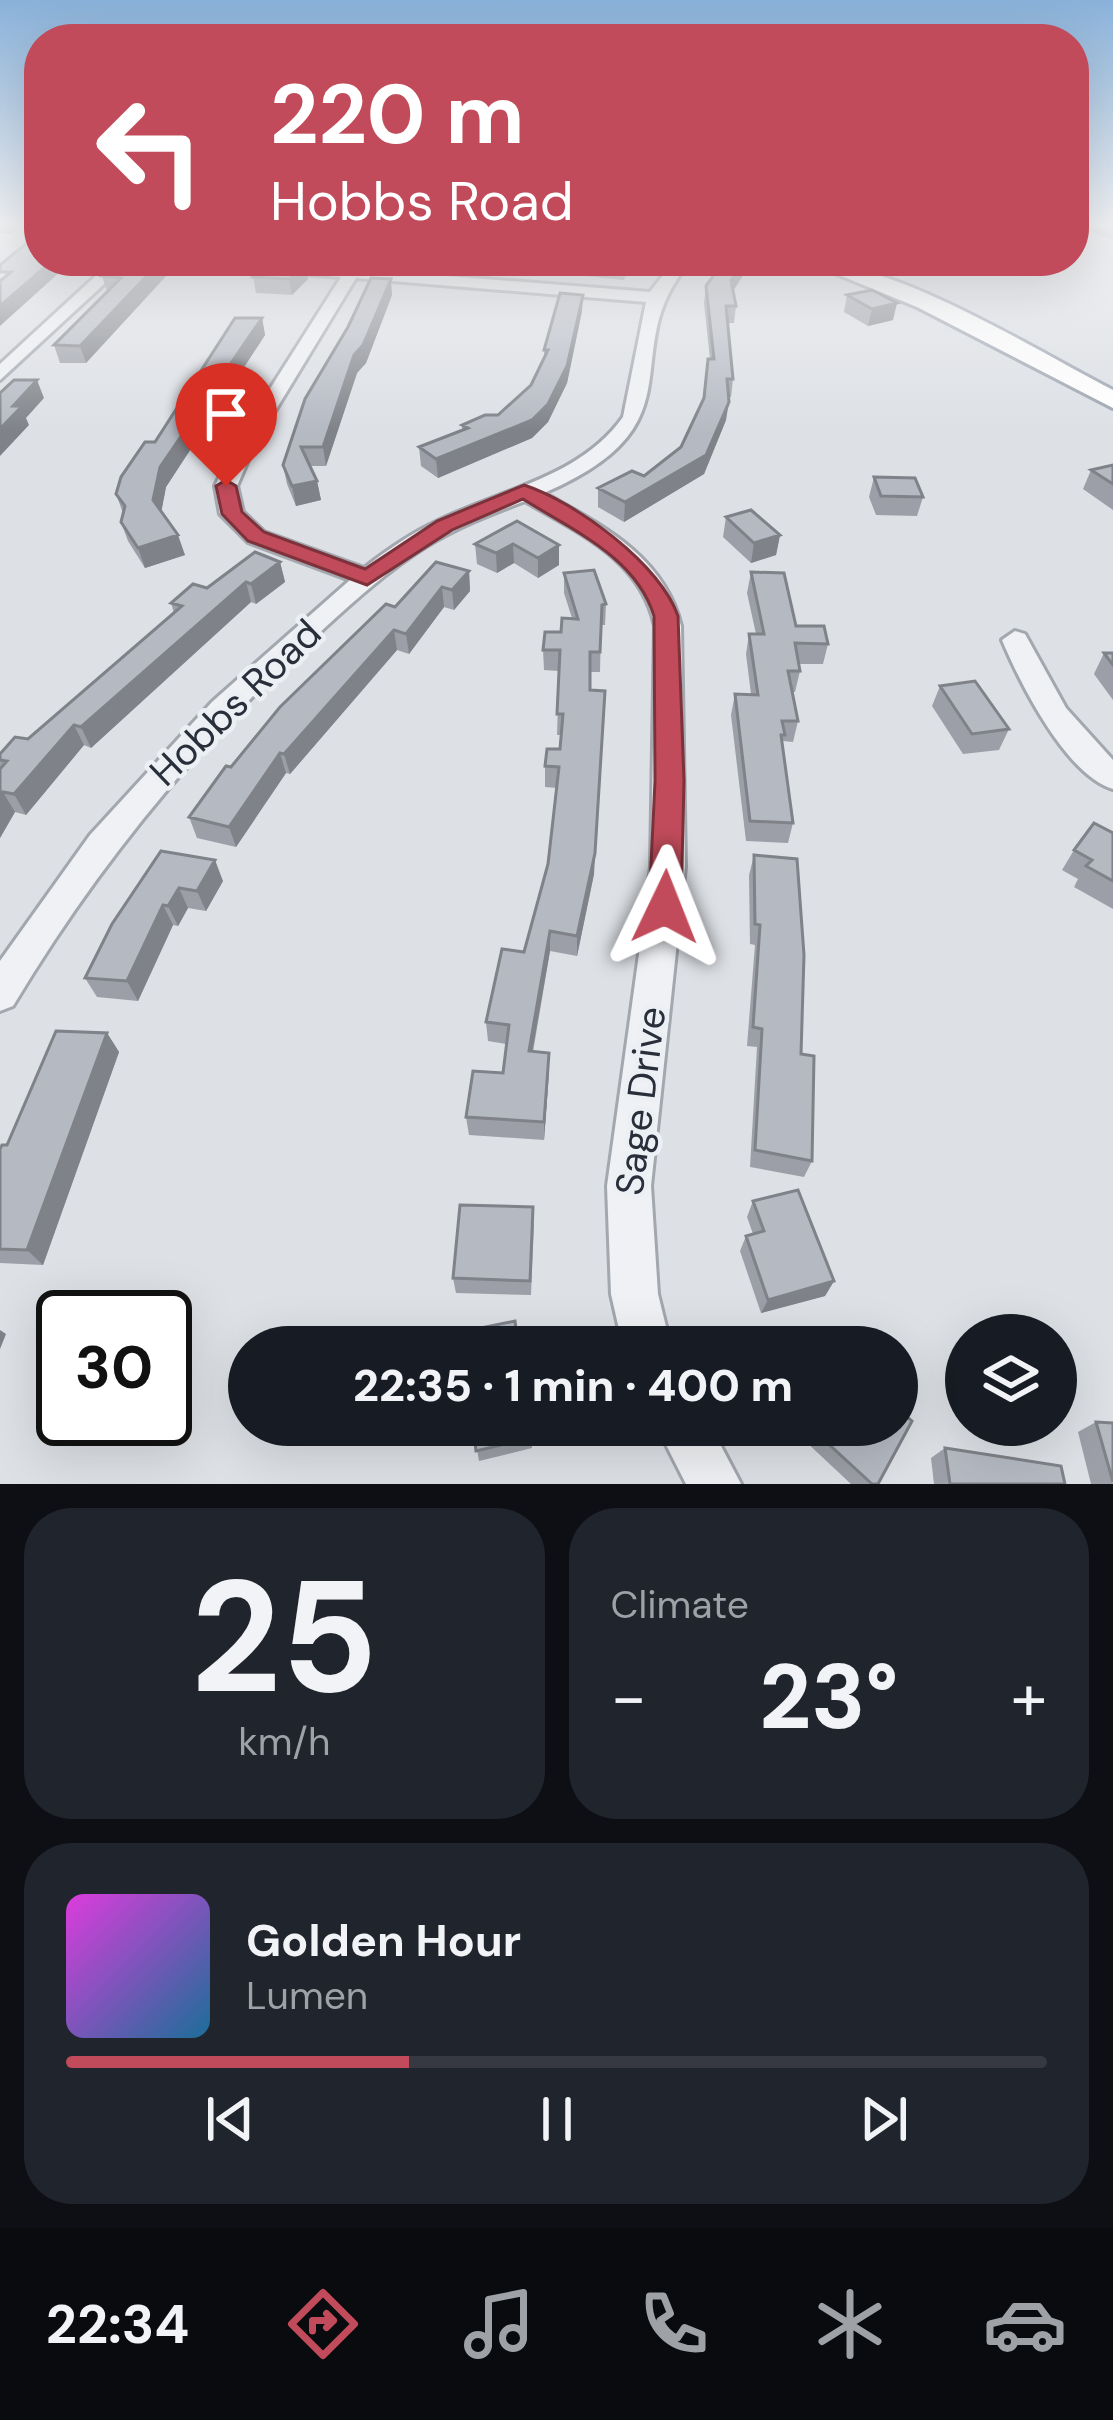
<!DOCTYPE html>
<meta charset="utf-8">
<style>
:root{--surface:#171b24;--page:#20242c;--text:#f1f3f6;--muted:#9ea1a6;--line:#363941;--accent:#c14b5a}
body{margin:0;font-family:"DM Sans",sans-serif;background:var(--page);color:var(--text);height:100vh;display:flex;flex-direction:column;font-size:45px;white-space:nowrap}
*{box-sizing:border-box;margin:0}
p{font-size:39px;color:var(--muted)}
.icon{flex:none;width:66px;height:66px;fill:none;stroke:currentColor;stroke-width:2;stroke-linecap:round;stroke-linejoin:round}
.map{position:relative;height:1484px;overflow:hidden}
.panel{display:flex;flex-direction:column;gap:24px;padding:24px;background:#0d0f14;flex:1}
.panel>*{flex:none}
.top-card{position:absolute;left:24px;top:24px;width:1065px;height:252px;border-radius:48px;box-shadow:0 12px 48px #0002;background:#c14b5a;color:#fff;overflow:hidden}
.buttons{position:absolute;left:945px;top:1314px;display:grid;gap:24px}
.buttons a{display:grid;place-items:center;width:132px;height:132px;border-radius:50%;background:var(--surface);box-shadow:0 12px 48px #0002;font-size:60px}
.speed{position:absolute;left:36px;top:1290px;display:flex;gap:24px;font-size:60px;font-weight:700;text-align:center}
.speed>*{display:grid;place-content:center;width:156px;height:156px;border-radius:50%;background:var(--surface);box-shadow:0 12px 48px #0002;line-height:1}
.speed .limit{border:6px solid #111;border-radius:18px;background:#fff;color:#111}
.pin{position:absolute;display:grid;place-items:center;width:102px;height:102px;color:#fff;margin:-123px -51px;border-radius:50% 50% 50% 0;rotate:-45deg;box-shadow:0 0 12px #0007}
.pin .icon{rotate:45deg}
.me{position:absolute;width:132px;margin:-66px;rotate:2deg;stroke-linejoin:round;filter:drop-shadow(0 0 9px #0008)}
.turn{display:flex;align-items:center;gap:42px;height:252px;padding:0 48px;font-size:54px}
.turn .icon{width:156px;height:156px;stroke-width:2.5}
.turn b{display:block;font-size:84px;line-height:102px}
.big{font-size:90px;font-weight:800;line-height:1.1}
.panel .tile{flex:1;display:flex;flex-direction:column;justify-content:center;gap:18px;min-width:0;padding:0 42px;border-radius:48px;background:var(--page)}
.panel .dial{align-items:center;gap:0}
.dial b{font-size:156px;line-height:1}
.song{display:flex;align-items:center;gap:36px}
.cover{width:144px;height:144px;border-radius:18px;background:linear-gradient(135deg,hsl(300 70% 55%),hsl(200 70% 35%))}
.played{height:12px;border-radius:6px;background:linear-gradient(90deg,var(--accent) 35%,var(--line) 35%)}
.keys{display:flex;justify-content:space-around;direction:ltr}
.heat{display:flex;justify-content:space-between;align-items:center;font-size:66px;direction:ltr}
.panel .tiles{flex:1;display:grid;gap:24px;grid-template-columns:1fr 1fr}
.tile:last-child{grid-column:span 2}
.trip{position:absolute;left:228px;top:1326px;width:690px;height:120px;border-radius:60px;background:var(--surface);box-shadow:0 12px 48px #0002;font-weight:800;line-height:120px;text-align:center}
.menu{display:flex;height:192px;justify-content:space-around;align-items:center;background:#090b0e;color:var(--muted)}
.menu .icon{width:84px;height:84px}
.menu .current{color:var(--accent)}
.menu b{font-size:54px;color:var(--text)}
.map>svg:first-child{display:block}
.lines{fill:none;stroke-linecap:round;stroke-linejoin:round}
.minor-casing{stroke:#a3a7ae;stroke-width:6}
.major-casing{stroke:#9da4b0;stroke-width:6}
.minor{fill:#eff1f4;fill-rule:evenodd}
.major{fill:#fff;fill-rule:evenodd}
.wall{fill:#9c9fa7}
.shaded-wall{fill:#7f8288}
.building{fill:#b5b9c2;stroke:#7f8288;stroke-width:3}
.route{fill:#c14b5a;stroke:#7d313a;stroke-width:3}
.labels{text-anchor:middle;stroke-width:9;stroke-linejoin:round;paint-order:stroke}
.street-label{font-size:39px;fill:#282e3a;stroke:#eceff3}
</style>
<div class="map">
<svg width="1113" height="1484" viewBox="0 0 1113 1484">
<rect width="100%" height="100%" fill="#dde0e5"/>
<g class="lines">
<!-- minor casing -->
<g class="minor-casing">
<path id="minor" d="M112,261H129L0,380V364Z
M194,261H259L650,292L674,261H691C611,352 708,423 544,493C602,526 664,556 681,626L685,867L651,1186L658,1294L671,1347H623L611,1294L607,1186L651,867L655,626C641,559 579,533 525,501C491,514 457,527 425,547C382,574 343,611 306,645C190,752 94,871 13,1006L0,1011V961L90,835L212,702L350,580L248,542L220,514L215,486L235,444L341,277L202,266ZM356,278L646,302L623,417C580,478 499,490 436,522C410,534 386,551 364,568L264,532L243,512L237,486L255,444Z
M1015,631L1025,634L1066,708L1113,760V789C1066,775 1020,683 1002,640Z
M656,1425H710L741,1484H686Z"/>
</g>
<!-- major casing -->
<g class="major-casing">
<path id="major" d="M805,261C895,261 1031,348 1113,390V408L917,307Z"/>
</g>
<!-- minor -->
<use href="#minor" class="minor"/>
<!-- major -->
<use href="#major" class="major"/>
</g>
<!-- wall -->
<path class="wall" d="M0,224H22L10,234L0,233Z
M1074,224H1113V239L1074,228Z
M162,261L166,276L86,363H60L54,345L107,291L102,276Z
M441,261H474L470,267L441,265Z
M510,261H630L624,280L510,268Z
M306,263L308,279L292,295L256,293L253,277Z
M747,269L733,291L736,306L734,323H728L733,379L731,397H728L726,420L704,474L624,522L598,507V488L644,476L681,447L704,399L710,359L704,303L706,286Z
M392,295L366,363L357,373L326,466H310L317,481L321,500L296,506L287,484L283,465Z
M847,295L893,320L868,326L844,312Z
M582,311L567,383L548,422L532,438L438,478L421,466L419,447L462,430V425L498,415L531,385L544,358V350Z
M262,318L265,335L166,487L161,511L185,555L145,568L128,541L121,522L123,513L116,494L155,442Z
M1113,465V510L1083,489L1091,470Z
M874,477L923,497L917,516L876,515L869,497Z
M726,517L780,535L776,555L751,563L723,537Z
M517,521L559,565L538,578L514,563L497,573L477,564L475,544Z
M280,562L285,582L256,604L251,602L91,748L84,745L26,815L15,812L0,838V754L28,739L174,613L171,603Z
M469,571L470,591L454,610L444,607L409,654L397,650L290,774L286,773L236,847L197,838L189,817L231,767L395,607Z
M751,572L796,626L828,644L823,664H799L800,671L795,692H792L798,721L793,742L783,741L782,745L793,823L788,843L746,841L731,715L735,694H751L746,654L749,634H756L747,593Z
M564,573L606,604L605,625H601L600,672H590L594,874L577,956L550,951L533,1052L549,1071L544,1140L469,1135L466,1117L503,1073L506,1044L488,1041L486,1022L524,952L548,864L557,788L545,787V766L560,749L561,735H557L559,671L544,670L543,650L572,618L564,593Z
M1104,653H1113V700L1094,674Z
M940,686L1009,729L999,750L963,754L932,706Z
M1113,833V909L1074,887L1078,879L1062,870L1074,850Z
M161,851L223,881L206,911L188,908L178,926L173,925L138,1001L97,997L85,978Z
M754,855L801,1054L812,1161L804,1177L750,1167L757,1047L747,1046L755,945L750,944L749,875Z
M107,1033L119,1052L43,1265L0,1263V1149L7,1145Z
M753,1201L834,1281L825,1296L761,1313L740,1251L746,1236L753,1234L747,1217Z
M534,1223L531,1295L456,1293L453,1278Z
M1096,1422L1113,1484H1091L1078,1432Z
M411,1425H529L532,1448L479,1461L474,1432L417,1445L412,1434Z
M788,1425H897L878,1484H851Z
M945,1448L1065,1484H934L931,1458Z"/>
<!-- shaded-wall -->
<path class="shaded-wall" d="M6,224H22L10,234Z
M52,261H72L0,326V306Z
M162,261L166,276L86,363L80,346Z
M744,261H748L747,269L729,297L731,280Z
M306,263L308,279L292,295L289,279Z
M391,279L392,295L366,363L357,373L326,466L323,447L354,355Z
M583,295L582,311L567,383L548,422L532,438L438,478L436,459L532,420Z
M897,303L893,320L868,326L872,309Z
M262,318L265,335L166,487L160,519L153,500L160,467Z
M37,380L44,398L26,418L29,425L0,456V429L13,406Z
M729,402L726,420L704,474L624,522L625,502Z
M317,481L321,500L296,506L292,486Z
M178,535L185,555L145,568L138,548Z
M780,535L776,555L751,563L754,543Z
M513,544L514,563L497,573L496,553Z
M559,545V565L538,578V558Z
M280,562L285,582L256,604L251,584Z
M469,571L470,591L454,610L452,590Z
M246,582L251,602L91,748L81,727Z
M442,587L444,607L409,654L406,634Z
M394,630L397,650L290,774L284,754Z
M605,691L594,874L577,956V936Z
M74,725L84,745L26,815L14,794Z
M280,753L286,773L236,847L229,827Z
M3,792L15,812L0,838V797Z
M215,860L223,881L206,911L197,891Z
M179,888L188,908L178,926L168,906Z
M163,905L173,925L138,1001L127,981Z
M550,931V951L529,1070V1051Z
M107,1033L119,1052L43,1265L27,1250Z
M549,1053V1071L544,1140V1122Z
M834,1281L825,1296L761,1313L768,1300Z
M0,1330L6,1334L0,1349Z"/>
<!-- building -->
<path class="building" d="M39,233V261H52L0,306V281L11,272H0V265Z
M124,261H161L80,346L54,345L121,278L102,276Z
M271,261H279L306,263L289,279L253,277Z
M590,261H626L624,265Z
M724,261H744L731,280L736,306H726L733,379H727L729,402L706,455L625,502L598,488L632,471L644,476L681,447L704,398L708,359H714L706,286Z
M371,278L391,279L363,345L354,355L323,447H301L317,481L292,486L283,465L305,399L348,327Z
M872,290L897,303L872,309L847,295Z
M560,293L583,295L567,366L548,404L532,420L436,459L419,447L468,428L462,425L485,415H498L531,385L548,350H544Z
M235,318H262L160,467L153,500L178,535L138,548L121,522L125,506L116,494L121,477L145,442H155Z
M14,380H37L13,406H22L0,429V393Z
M1113,465V484L1091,470Z
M874,477L915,478L923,497L881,496Z
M751,510L780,535L754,543L726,517Z
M517,521L559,545L538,558L513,544L496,553L475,544Z
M255,552L280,562L251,584L246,582L81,727L74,725L14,794L3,792L0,797V769L7,761L0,760V754L15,737L28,739L182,606L171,603L193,584L207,588Z
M436,562L469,571L452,590L442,587L406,634L394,630L284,754L280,753L229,827L189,817L226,766L231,767L280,707L386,604L395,607Z
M594,570L606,604L602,605L600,652H590V690L605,691L595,853L577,936L550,931L529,1051L549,1053L544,1122L466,1117L473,1071L503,1073L509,1025L486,1022L502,949L524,952L548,864L559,767L545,766L547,749H560L563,714H557L560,650H543L545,632H561L562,618L578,619L564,573Z
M751,572L784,573L796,626H824L828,644L795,643L800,671H788L798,721H782L785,735H781L793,823L750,821L735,694L758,695L749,634H764Z
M1104,653H1113V665Z
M975,681L1009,729L972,734L940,686Z
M1094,823L1113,833V881L1086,866L1092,860L1074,850Z
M161,851L215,860L197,891L179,888L168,906L163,905L127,981L85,978L112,924Z
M754,855L797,859L804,955L801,1054L814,1056L812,1161L755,1150L762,1029L753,1027L760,925L755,924Z
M56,1031L107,1033L27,1250L0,1249V1149L2,1145H7Z
M798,1190L834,1281L768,1300L746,1236L764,1231L753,1201Z
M460,1205L533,1207L530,1281L453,1278Z
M515,1321L518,1347H433L432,1338Z
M897,1408L912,1421L878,1484H872L808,1425H897Z
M1096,1422L1113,1423V1482Z
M411,1425H455L412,1434Z
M473,1425H529L531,1438L476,1451Z
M945,1448L1061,1466L1065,1484H950Z"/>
<!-- sky -->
<linearGradient id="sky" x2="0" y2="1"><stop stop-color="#89b1d9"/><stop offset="0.52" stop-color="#f0f1f3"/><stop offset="1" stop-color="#f0f1f3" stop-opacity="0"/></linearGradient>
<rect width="1113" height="432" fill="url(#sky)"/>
<!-- route -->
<path class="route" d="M226,480L236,486L242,512L264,532L365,569L437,521L524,485C576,502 660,564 678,616L684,781L681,907L676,917L665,920L654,917L649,907L655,781L654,616C636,557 572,530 523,499L452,530L367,585L248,541L222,514L216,486Z"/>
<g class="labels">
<!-- street labels -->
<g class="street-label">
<text transform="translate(235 702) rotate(-44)" y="14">Hobbs Road</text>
<text transform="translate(640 1101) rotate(-83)" y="14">Sage Drive</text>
</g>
</g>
</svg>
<div class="buttons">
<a><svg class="icon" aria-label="layers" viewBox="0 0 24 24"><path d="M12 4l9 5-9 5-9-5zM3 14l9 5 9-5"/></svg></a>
</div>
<div class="speed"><div class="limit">30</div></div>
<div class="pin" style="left:226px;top:486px;background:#d93025"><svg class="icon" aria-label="arrive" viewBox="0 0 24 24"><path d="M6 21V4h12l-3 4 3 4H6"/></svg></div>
<svg class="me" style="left:665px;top:907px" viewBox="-20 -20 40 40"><path d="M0-17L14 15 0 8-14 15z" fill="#c14b5a" stroke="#fff" stroke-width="4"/></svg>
<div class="trip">22:35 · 1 min · 400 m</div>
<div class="top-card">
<div class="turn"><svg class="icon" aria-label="left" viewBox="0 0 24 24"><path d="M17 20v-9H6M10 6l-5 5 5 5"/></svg><div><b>220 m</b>Hobbs Road</div></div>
</div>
</div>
<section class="panel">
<div class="tiles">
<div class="tile dial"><b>25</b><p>km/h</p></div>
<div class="tile"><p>Climate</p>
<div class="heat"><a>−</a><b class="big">23°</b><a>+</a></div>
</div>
<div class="tile">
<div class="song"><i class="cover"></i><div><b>Golden Hour</b><p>Lumen</p></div></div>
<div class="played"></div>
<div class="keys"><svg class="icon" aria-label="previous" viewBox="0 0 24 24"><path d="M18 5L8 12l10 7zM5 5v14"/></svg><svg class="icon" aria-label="pause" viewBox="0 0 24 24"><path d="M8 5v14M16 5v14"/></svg><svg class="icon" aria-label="next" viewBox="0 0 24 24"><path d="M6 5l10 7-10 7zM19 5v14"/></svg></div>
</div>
</div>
</section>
<nav class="menu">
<b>22:34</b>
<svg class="icon current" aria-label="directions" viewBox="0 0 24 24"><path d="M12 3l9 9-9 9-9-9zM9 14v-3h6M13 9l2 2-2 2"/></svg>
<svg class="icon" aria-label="music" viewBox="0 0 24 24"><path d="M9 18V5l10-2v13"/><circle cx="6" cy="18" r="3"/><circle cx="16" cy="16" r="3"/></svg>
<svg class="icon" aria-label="phone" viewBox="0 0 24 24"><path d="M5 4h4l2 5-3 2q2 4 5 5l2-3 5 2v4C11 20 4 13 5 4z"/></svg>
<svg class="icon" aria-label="climate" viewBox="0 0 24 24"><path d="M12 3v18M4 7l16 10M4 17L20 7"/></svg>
<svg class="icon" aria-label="car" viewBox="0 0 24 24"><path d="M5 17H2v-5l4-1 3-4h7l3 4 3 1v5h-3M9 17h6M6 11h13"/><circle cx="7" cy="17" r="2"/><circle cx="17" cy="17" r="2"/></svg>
</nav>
